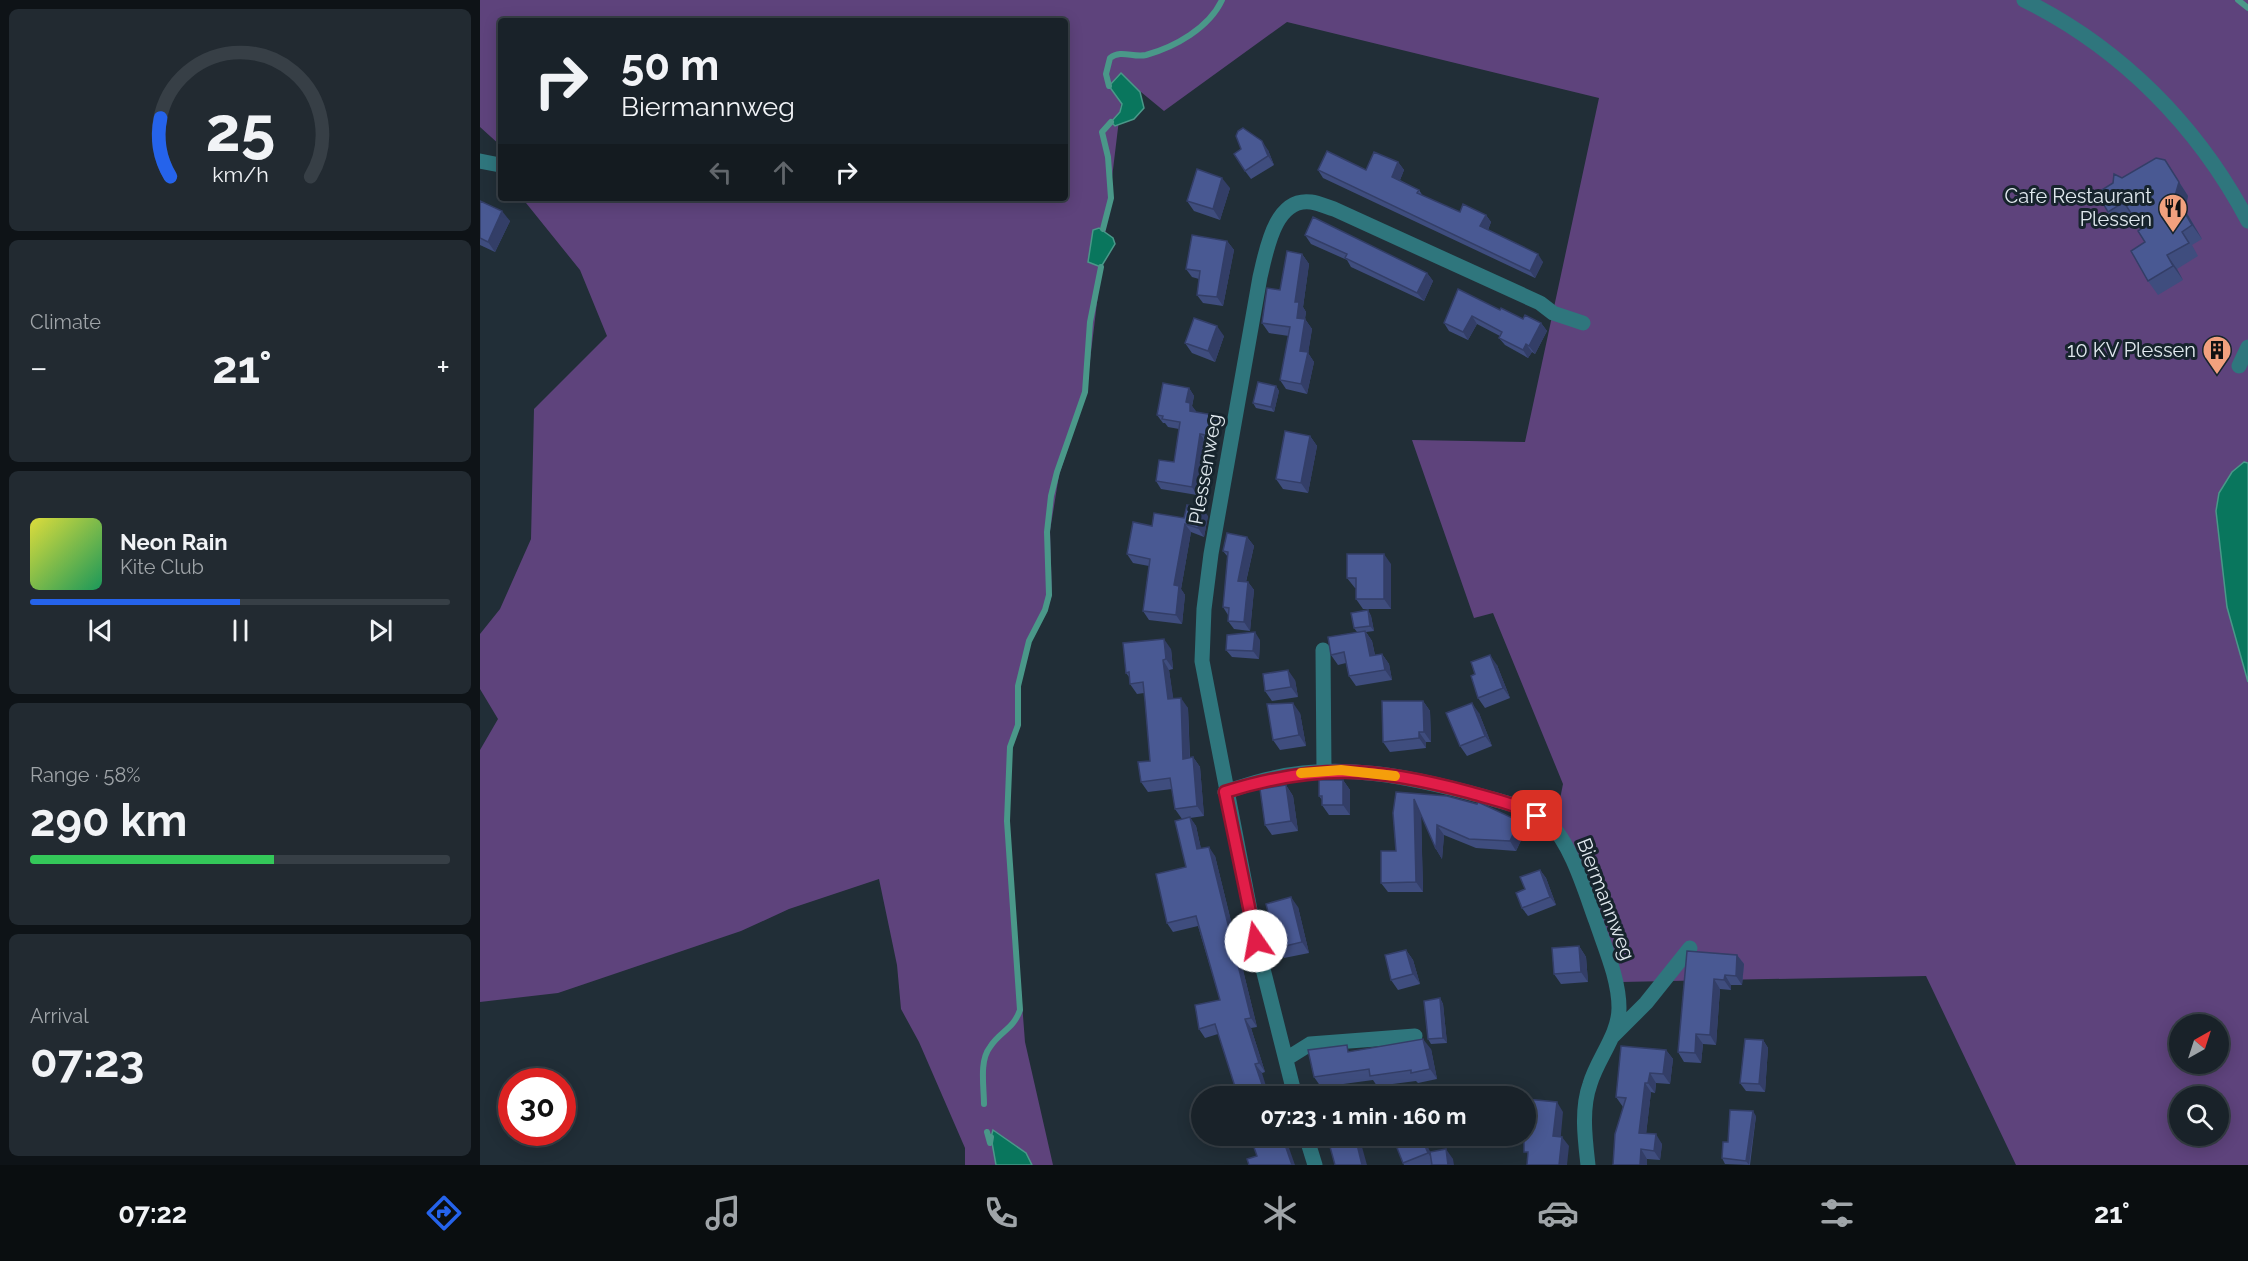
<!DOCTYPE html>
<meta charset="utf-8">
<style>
:root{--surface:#192229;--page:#222a31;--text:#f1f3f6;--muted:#9fa4a8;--line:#373f46;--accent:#2563eb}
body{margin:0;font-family:Raleway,sans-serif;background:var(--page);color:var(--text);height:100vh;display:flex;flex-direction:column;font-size:22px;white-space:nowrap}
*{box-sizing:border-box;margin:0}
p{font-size:20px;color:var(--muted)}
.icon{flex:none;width:33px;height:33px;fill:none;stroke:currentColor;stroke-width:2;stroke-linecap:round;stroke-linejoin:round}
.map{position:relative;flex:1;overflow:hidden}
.panel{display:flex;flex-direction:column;gap:9px;padding:9px;background:#0e1317;width:480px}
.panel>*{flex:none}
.top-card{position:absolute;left:18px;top:18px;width:570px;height:183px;border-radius:6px;box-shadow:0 3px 15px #0003,0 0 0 2px var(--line);background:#192229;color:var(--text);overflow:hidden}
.needle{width:39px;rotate:39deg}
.fabs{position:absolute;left:1689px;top:1014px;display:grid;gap:12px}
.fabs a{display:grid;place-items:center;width:60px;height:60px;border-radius:50%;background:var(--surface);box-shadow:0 3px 15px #0003,0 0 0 2px var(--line);font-size:30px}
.speed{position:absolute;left:18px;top:1068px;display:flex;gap:12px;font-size:30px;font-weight:700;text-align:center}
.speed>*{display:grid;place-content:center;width:78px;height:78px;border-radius:50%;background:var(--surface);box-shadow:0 3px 15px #0003,0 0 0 2px var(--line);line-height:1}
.speed .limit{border:9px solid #d22;background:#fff;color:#111}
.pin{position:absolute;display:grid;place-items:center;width:51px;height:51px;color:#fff;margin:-26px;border-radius:12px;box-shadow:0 3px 9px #0006}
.me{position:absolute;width:66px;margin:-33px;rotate:348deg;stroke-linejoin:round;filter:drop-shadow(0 0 4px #0008)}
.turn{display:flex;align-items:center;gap:21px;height:126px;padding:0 24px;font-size:27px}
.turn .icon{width:78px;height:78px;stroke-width:2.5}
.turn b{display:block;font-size:42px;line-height:51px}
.lanes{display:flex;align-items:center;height:57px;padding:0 24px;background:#0003;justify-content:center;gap:30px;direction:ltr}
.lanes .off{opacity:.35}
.big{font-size:45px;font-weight:700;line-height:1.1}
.panel .card{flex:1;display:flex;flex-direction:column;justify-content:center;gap:9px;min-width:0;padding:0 21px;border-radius:9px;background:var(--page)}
.panel .dial{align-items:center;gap:0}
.dial svg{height:156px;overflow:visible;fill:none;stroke:var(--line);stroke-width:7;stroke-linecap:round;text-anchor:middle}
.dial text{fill:var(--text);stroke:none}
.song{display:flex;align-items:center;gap:18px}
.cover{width:72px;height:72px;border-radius:9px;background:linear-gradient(135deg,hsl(60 70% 55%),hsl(150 70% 35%))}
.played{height:6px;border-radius:3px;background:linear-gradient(90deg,var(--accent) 50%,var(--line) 50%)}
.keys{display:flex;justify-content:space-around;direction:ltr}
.heat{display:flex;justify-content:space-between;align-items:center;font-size:33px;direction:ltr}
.charge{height:9px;border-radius:4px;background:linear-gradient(90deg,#34c759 58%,var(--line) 0)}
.trip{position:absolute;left:711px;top:1086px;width:345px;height:60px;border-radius:30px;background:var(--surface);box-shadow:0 3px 15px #0003,0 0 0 2px var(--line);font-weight:700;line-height:60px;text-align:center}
.tabs{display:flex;height:96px;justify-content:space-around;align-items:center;background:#0a0e10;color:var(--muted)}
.tabs .icon{width:42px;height:42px}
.tabs .current{color:var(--accent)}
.tabs b{font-size:27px;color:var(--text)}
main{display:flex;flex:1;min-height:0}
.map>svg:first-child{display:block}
.green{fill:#5e437c;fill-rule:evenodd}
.water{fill:#09765d;stroke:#4a9889;stroke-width:1.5}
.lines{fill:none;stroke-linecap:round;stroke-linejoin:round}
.stream{stroke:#4a9889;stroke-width:6}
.minor{stroke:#2f767d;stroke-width:15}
.wall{fill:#3f4d7e}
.shaded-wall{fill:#333e67}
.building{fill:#495993;stroke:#333e67;stroke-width:1.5}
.route-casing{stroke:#92132f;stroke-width:15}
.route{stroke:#e11d48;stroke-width:10}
.slow{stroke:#f59e0b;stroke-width:10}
.labels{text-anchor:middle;stroke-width:6;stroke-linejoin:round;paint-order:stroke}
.poi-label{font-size:20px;fill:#e1e9ef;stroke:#17242d;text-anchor:end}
.street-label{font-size:20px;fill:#e1e9ef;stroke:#17242d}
</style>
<main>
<section class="panel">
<div class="card dial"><svg viewBox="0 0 100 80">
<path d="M14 69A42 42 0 1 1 86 69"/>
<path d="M14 69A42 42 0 0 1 9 39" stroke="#2563eb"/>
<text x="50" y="56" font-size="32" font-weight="700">25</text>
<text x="50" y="72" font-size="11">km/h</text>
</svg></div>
<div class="card"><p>Climate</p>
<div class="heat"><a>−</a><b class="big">21°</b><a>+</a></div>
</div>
<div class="card">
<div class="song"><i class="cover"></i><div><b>Neon Rain</b><p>Kite Club</p></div></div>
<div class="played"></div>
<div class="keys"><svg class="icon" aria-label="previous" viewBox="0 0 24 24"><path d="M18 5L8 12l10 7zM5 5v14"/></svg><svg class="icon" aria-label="pause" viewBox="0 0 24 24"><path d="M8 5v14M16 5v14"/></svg><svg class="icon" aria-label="next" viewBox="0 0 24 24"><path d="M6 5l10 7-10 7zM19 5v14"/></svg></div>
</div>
<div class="card"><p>Range · 58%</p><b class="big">290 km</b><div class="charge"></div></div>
<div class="card"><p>Arrival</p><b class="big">07:23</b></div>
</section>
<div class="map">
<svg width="1768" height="1165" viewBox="0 0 1768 1165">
<rect width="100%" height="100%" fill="#212e37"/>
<!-- green -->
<path class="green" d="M0,0H1768V1165H1536L1446,976L1141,982L1076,819L1083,784L1013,613L994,618L932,440L1045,442L1119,98L807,22L684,111L644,78L606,394L579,475L570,531L572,595L567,610L550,642L540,687L539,726L532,747L528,820L545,1042L573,1165H485V1148L439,1042L421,1009L417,965L399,879L309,909L261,931L78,993L0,1002V750L18,719L0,689V634L20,609L51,539L54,409L127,336L100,270L42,198H585V21H21V146L0,127ZM1700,1024H1738V1064H1700ZM1700,1096H1738V1136H1700Z"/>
<!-- water -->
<path class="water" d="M641,73L660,92L664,108L654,119L635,126L631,122L640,112L642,104L629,86Z
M619,228L633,238L635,244L621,267L608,262L613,230Z
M1764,462L1768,463V682L1747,607L1736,511L1739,493L1752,472Z
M513,1130L546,1153L552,1165H516L511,1137Z"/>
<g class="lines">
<!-- stream -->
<path class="stream" d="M1758,0L1768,8
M629,86L626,74L630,58C641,49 653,58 666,55C695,47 729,28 742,0
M623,229L631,198L628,157L622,132L631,122
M504,1104C504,1087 499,1061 510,1047C520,1031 533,1030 540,1010L527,821L530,747L538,725V686L549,641L565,610L569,595L567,532L571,496L577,472L605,392L610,322L621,267
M507,1132L510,1143L511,1137"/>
<!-- minor -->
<path class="minor" d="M1544,0C1641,48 1718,126 1768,221
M0,161L20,165
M1759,366L1768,347
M843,650L844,771
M745,792C761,787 777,781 793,778C862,762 931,777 998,795C1022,802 1050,807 1069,823C1091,843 1106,894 1116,921C1125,948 1139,979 1139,1008C1139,1035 1117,1059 1110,1084C1101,1109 1105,1139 1108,1165
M1133,1036L1166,1003L1210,948
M806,1059L830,1044L935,1036
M815,1096L776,941L722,661L724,609L731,554L780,277C786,253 794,197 831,202C839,203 847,207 854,209L1060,303L1073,313L1103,323
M826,1136L835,1165"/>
</g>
<!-- wall -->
<path class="wall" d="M788,150L794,165L771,179L765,171Z
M1685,160L1708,196L1705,210L1722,239L1712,245L1718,256L1697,269L1703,280L1678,295L1668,281L1665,242L1661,229L1653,216L1638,226L1628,212L1642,178Z
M918,162L924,170L920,180L939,190L943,196L980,212L1006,215L1011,222L1008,230L1063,262L1055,278L843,178L838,170H886Z
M750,188L740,220L714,211L707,201Z
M0,201L30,221L15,252L0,245Z
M825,235L947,273L953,281L944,301L871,267L867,260L831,244Z
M747,241L754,250L743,306L723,303L717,295L719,279L712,277L706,269Z
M822,254L829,264L823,307L826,312L825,319L832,329L828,353L834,362L827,394L806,389L800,380L809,336L789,333L782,323L800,290Z
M1020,310L1043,319L1061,323L1067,331L1055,354L1052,352L1048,358L1025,345L1019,338L1020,336L997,324L988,340L969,331L964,323Z
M744,336L735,362L712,353L705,343Z
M796,386L799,391L794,412L776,408L773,403Z
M709,388L714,396L712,406L716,412L734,415L740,423L736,444L726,442L717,495L681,489L676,481L694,462L699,429L688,427L685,423H683L677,415Z
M830,436L837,446L828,493L803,489L796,479Z
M728,516L724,537L711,532L701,589L705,595L702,624L669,620L663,611L669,566L653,563L647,554L672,526L704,518Z
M767,537L774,546L766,582H768L774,590L770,631L754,629L748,621V615L743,607L748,557L743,551Z
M911,564V609H883L876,599V588H875L867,578Z
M888,610L891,616L894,631L886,632L892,641L895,655L902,654L909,664L912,680L876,686L869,676L866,663L858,665L851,655L877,632L874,628Z
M780,640L779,659L752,657L746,650Z
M691,649L693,669L689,670L693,699L708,708L710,758L713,757L720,767L724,816L710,818L716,826L721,849L735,856L777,1027L771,1028L785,1072L782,1073L738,1034L725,1038L719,1029L740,1000L718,926L693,932L687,923L706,867L702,819L695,809L692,789L668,792L661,782L670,761L665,701L664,693L657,694L650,684V678L646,673Z
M1017,665L1030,698L1005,708L998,698Z
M815,680L818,697L792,701L785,691Z
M943,701L950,711L951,742H946V748L910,752L903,742Z
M820,713L826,746L800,750L793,740Z
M999,713L1012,746L987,756L980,746Z
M863,780L870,790V815H849L842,805V800L839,796Z
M806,785L813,796L818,831L792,835L785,825Z
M916,792L1046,830L1036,851L996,848L964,835L962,859L956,849L941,815L943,892H908L901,883L916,851Z
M1060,870L1066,878L1076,905L1048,916L1042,908L1045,889Z
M818,907L829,953L804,958L797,948Z
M1099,946L1106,957L1108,982L1081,984L1074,974Z
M926,950L933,960L940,984L918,990L911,980Z
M1207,951L1257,955L1264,964L1262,985H1251V990L1240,989L1236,1045L1223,1044L1221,1063L1204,1062L1198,1052Z
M960,998L963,1004L967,1043L951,1044L948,1039Z
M1283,1040L1288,1048L1285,1092L1266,1091L1260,1083Z
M951,1049L957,1079L938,1083L936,1081L897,1086L893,1080L841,1087L834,1077L872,1052Z
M1186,1050L1193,1059L1190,1084L1176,1083L1175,1093L1171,1092L1166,1134L1182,1144L1180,1160L1167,1159V1165H1133L1143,1107L1136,1097Z
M1276,1116L1270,1165L1245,1164L1242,1158Z
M941,1137L950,1152L973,1159L950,1165H924L923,1163Z"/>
<!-- shaded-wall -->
<path class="shaded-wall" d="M782,141L788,150L794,165L788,156Z
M1685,160L1708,196L1705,210L1722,239L1712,225L1695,196Z
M918,162L924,170L918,185L912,177Z
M742,178L750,188L740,220L733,209Z
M22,211L30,221L15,252L8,242Z
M1006,215L1011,222L1006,234L1000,226Z
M747,241L754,250L743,306L737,297Z
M822,254L829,264L823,307L826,312L823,327L817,318L815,302Z
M1058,254L1063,262L1055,278L1050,271Z
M1687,255L1697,269L1703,280L1693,266Z
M947,273L953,281L944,301L937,293Z
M992,316L997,324L988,340L983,332Z
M825,319L832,329L828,353L834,362L827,394L821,384L820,351Z
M1061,323L1067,331L1055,354L1049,346Z
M737,326L744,336L735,362L728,351Z
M1046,344L1052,352L1048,358L1043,350Z
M796,386L799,391L794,412L791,407Z
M709,388L714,396L712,406L716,411H710L706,402Z
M734,415L740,423L736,444L730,436Z
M720,434L726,442L717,495L712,487Z
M830,436L837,446L828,493L821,483Z
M722,508L728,516L724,537L718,528Z
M705,524L711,532L701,589L705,595L702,624L696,615L694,585Z
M767,537L774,546L764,590L758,581Z
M904,554L911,564V609L904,599Z
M768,582L774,590L770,631L764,622Z
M888,610L891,616L894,631L890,626Z
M885,631L892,641L897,666L890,656Z
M775,632L780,640L779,659L773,651Z
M684,639L691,649L693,669L686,659Z
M902,654L909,664L912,680L905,670Z
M1010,655L1017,665L1030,698L1023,688Z
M683,660L689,670L695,709L688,699Z
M808,670L815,680L818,697L811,687Z
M701,698L708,708L710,768L703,759Z
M943,701L950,711L951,742L944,732Z
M813,703L820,713L826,746L819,735Z
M992,703L999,713L1012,746L1005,736Z
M939,732L946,742V748L939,738Z
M713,757L720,767L724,816L717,806Z
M863,780L870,790V815L863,805Z
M806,785L813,796L818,831L811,821Z
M934,799L941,808L943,892L936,882Z
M710,817L716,826L723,858L717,849Z
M1039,821L1046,830L1036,851L1030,841Z
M957,825L964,835L962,859L956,849Z
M729,847L735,856L777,1027L771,1018Z
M1060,870L1066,878L1076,905L1070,897Z
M811,897L818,907L829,953L822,942Z
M1099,946L1106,957L1108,982L1101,972Z
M926,950L933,960L940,984L933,974Z
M1257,955L1264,964L1262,985L1256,976Z
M1245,975L1251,985V990L1244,980Z
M1234,979L1240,989L1236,1045L1230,1035Z
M960,998L963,1004L967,1043L963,1038Z
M765,1019L771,1028L785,1072L779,1063Z
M1216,1034L1223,1044L1221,1063L1215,1053Z
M943,1039L951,1049L957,1079L950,1069Z
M1283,1040L1288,1048L1285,1092L1279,1084Z
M1186,1050L1193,1059L1190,1084L1183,1074Z
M775,1064L782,1073L789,1096H786Z
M1170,1073L1176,1083L1175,1093L1168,1083Z
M1165,1083L1171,1092L1165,1143L1159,1133Z
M1077,1102L1083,1112L1080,1145L1073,1136Z
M1273,1111L1276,1116L1269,1165L1266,1161Z
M1176,1134L1182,1144L1180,1160L1174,1151Z
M799,1136H802L803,1139L809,1148L815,1165H812Z
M875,1136H879L887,1165H882Z
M941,1137L948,1147L955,1163L948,1153Z
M1082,1137L1089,1146L1087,1165H1079Z
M966,1149L973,1159L974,1165H968Z
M1161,1149L1167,1159V1165H1160Z"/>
<!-- building -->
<path class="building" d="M763,128L782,141L788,156L765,171L754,154L761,149L756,136L758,131Z
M847,151L886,170L894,152L918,162L912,177L939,190L937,193L980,212L983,204L1006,215L1000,226L1058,254L1050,271L838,170Z
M1676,158L1685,160L1699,182L1695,196L1712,225L1702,232L1709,243L1687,255L1693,266L1668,281L1651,251L1665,242L1658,231L1661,229L1644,202L1628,212L1617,193L1633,183L1634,174L1642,178Z
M717,169L742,178L733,209L707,201Z
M0,201L22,211L8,242L0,238Z
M833,217L947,273L937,293L865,258L867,254L825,235Z
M712,235L747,241L737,297L717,295L720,271L706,269Z
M807,251L822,254L815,302H819L817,318L825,319L820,351L828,352L821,384L800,380L810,327L782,323L787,288L800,290Z
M978,289L1020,310L1021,308L1043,319L1045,315L1061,323L1049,346L1046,344L1043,350L1019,338L1022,332L992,316L983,332L964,323Z
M714,318L737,326L728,351L705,343Z
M778,382L796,386L791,407L773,403Z
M683,383L709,388L706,402L710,403V411L734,415L730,436L720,434L712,487L676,481L679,460L694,462L700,422L682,419L683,416L677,415Z
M805,431L830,436L821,483L796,479Z
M707,505L722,508L718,528L705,524L694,585L699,586L696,615L663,611L670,559L647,554L653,522L672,526L674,513L704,518Z
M747,533L767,537L758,581L768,582L764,622L748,621L749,608L743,607L748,552L743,551Z
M867,554H904V599H876V578H867Z
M888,610L890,626L874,628L871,613Z
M885,631L890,656L902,654L905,670L869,676L864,652L851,655L848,637Z
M775,632L773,651L746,650L747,635Z
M684,639L686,659L683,660L688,699L701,698L703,759L713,757L717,806L695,809L690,778L661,782L658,762L670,761L665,701L663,682L650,684L649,672L646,673L643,643Z
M1010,655L1023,688L998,698L991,676L995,674L991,662Z
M808,670L811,687L785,691L783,674Z
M902,701H943L944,732H939V738L903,742Z
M813,703L819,735L793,740L787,704Z
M992,703L1005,736L980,746L966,713Z
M839,780H863V805H842V796H839Z
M806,785L811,821L785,825L780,789Z
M916,792L967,796L997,804L998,802L1039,821L1030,841L989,839L957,825L956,849L934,799L936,882L901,883V851H916L913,813Z
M710,817L717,849L729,847L771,1018L765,1019L779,1063L775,1064L786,1096H758L735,1024L719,1029L715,1005L740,1000L716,916L687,923L676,874L706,867L695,821Z
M1060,870L1070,897L1042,908L1036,893L1045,889L1040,877Z
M811,897L822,942L797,948L786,904Z
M1099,946L1101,972L1074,974L1072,948Z
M926,950L933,974L911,980L905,955Z
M1207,951L1257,955L1256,976L1245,975L1244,980L1234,979L1230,1035L1216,1034L1215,1053L1198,1052Z
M960,998L963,1038L948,1039L944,1001Z
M943,1039L950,1069L931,1073V1070L890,1076L889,1069L834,1077L828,1050L867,1045L868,1052Z
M1265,1039L1283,1040L1279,1084L1260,1083Z
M1141,1046L1186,1050L1183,1074L1170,1073L1168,1083H1165L1159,1133L1176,1134L1174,1151L1161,1149L1160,1165H1133L1135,1134L1146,1098L1136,1097Z
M1046,1099L1077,1102L1073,1136L1082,1137L1079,1165H1047L1048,1152H1044V1136H1046Z
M1250,1110L1273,1111L1266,1161L1242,1158L1243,1142H1248Z
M770,1136H799L800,1140L803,1139L812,1165H769L767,1159L777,1156Z
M847,1136H875L882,1165H855Z
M941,1137L948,1153L923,1163L917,1148Z
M966,1149L968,1165H952L950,1152Z"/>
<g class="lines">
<!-- route casing -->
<g class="route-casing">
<path id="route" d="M776,941L745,792C838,763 895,767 988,792C1012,799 1036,804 1057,816"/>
</g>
<!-- route -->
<use href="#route" class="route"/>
<!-- slow -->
<path class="slow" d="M821,773L861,770L915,776"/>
</g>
<!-- icons -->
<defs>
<g id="restaurant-pin" transform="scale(1.5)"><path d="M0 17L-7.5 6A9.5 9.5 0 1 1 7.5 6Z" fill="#f2a17e" stroke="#17242d"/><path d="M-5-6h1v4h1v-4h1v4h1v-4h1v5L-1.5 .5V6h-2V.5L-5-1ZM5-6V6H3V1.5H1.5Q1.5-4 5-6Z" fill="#111"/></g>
<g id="building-pin" transform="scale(1.5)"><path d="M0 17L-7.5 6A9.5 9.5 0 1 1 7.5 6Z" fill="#f2a17e" stroke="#17242d"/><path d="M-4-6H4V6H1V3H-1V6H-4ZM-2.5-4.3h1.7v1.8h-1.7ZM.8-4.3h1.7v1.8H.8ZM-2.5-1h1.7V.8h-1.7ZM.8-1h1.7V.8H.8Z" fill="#111"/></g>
</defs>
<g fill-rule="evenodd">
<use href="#restaurant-pin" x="1693" y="208"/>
<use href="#building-pin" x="1737" y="350"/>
</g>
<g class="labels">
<!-- poi labels -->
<g class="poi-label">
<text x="1672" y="203">Cafe Restaurant<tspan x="1672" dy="23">Plessen</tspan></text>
<text x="1716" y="357">10 KV Plessen</text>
</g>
<!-- street labels -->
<g class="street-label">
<text transform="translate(725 469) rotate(-80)" y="7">Plessenweg</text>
<text transform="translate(1126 899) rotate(69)" y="7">Biermannweg</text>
</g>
</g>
</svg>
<div class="fabs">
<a><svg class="needle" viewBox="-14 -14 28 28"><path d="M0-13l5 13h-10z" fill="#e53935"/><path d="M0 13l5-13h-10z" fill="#9fa4a8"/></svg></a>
<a><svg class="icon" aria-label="search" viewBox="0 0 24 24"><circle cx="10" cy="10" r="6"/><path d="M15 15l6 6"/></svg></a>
</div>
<div class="speed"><div class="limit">30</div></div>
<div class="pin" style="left:1057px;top:816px;background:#d93025"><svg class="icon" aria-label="arrive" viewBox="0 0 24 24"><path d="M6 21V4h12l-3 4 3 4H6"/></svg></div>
<svg class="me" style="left:776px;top:941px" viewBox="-20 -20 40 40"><circle r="19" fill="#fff"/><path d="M0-13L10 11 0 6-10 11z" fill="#e11d48"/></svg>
<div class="trip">07:23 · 1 min · 160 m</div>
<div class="top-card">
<div class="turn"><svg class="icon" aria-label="right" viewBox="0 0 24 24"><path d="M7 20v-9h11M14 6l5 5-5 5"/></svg><div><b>50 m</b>Biermannweg</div></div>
<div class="lanes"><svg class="icon off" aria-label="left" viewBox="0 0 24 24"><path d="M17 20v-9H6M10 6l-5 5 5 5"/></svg><svg class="icon off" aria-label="ahead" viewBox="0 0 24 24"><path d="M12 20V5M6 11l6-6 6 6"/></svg><svg class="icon" aria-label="right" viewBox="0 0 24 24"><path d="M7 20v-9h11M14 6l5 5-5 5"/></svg></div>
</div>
</div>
</main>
<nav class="tabs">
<b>07:22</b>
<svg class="icon current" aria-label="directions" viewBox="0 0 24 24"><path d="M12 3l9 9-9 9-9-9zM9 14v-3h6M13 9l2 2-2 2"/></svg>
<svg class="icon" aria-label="music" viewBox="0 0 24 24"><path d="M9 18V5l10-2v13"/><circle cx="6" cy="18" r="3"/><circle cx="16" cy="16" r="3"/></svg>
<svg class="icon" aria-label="phone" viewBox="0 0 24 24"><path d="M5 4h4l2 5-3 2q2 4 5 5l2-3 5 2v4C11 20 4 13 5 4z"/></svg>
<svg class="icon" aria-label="climate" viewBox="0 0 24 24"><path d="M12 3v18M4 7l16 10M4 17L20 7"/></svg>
<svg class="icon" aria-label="car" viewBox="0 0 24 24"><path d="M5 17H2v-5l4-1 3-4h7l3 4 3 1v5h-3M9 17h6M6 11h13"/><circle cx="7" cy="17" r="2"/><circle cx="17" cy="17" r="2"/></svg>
<svg class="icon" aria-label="filters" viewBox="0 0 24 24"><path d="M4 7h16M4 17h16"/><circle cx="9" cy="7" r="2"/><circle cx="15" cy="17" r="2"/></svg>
<b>21°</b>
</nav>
